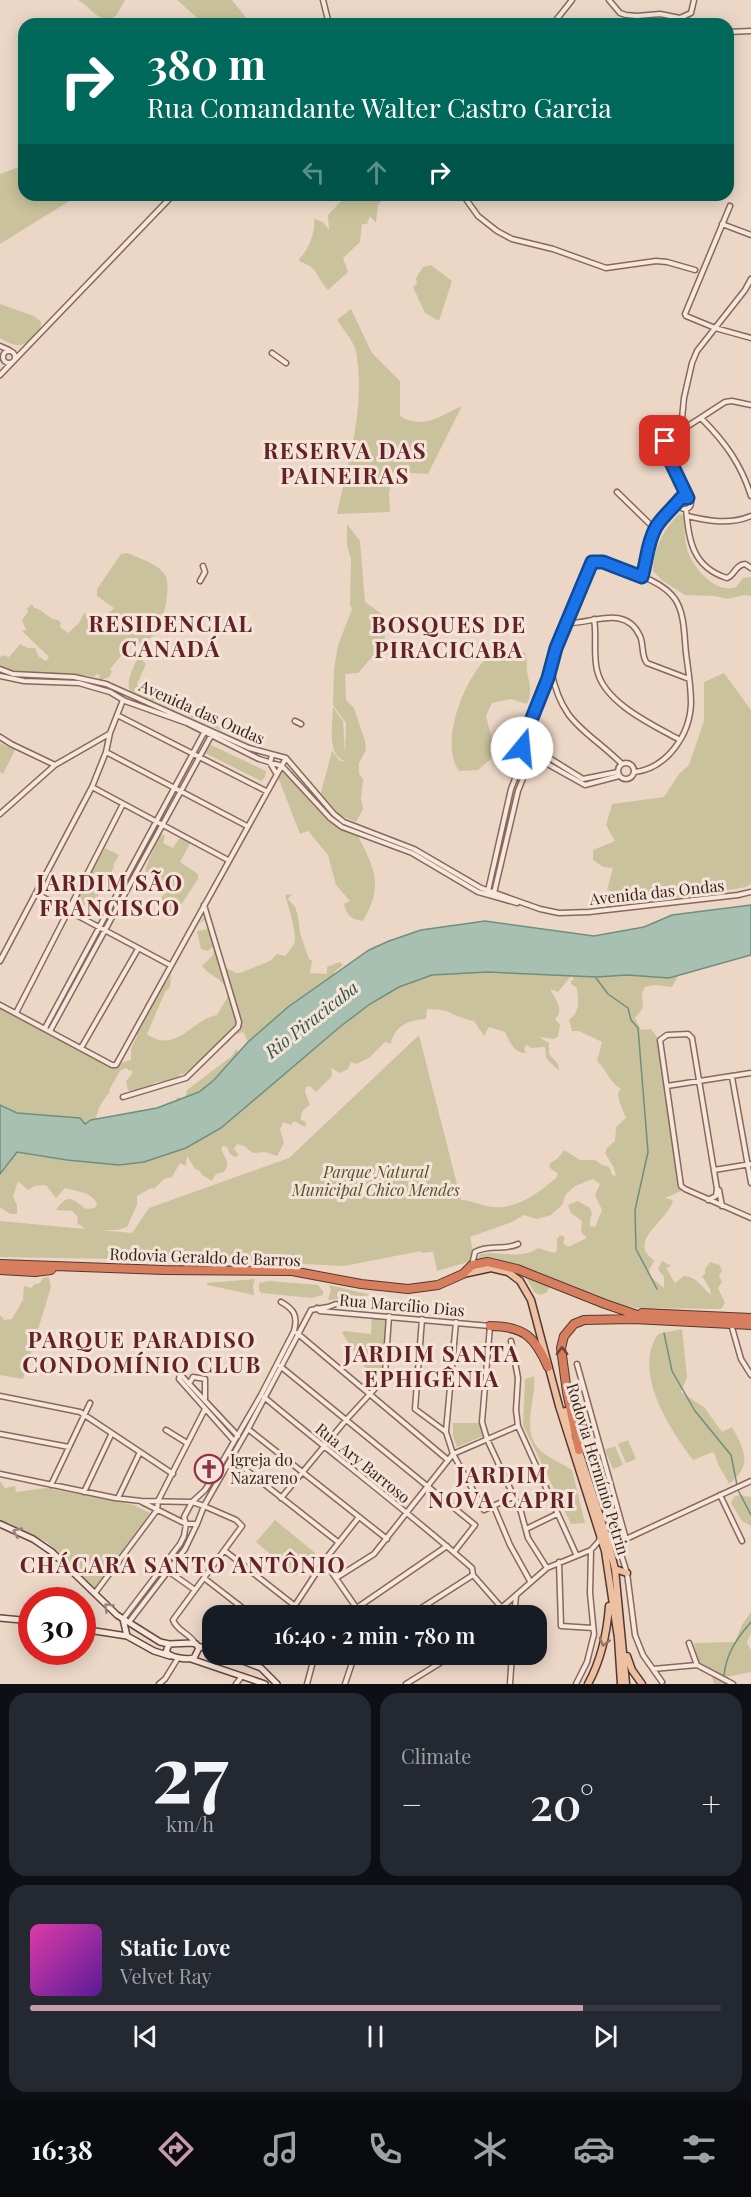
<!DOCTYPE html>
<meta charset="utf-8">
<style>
:root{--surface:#171b24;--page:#242831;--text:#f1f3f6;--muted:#9ea1a6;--line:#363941;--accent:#c79baa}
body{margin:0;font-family:"Playfair Display",serif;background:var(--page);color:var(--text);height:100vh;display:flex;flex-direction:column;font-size:22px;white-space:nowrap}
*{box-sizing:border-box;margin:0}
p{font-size:20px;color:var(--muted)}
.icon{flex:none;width:33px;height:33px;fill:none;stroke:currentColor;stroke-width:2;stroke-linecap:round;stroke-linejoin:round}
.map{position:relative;height:1684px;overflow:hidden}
.side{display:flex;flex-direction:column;gap:9px;padding:9px;background:#0d0f14;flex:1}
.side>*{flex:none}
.hud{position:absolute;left:18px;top:18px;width:716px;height:183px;border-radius:18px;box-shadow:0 3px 15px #0003;background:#00695c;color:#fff;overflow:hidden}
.speed{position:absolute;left:18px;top:1587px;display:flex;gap:12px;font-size:30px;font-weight:700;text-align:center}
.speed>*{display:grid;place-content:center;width:78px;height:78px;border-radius:50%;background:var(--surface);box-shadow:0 3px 15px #0003;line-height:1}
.speed .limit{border:9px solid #d22;background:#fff;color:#111}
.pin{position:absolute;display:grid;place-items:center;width:51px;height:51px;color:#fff;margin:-26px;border-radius:12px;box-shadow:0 3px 9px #0006}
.me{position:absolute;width:66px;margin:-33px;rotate:17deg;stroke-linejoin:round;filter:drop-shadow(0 0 4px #0008)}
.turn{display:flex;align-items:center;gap:21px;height:126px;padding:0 30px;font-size:27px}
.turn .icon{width:78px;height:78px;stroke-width:2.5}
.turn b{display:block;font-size:42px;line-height:51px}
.lanes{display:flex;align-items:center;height:57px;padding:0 30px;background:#0003;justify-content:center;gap:30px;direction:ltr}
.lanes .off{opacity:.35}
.big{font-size:45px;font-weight:600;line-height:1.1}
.side .widget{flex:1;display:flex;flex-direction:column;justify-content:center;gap:9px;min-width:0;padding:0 21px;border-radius:18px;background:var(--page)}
.side .dial{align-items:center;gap:0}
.dial b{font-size:78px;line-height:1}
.song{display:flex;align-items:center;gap:18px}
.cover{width:72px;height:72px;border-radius:9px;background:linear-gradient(135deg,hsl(320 70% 55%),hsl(270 70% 35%))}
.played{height:6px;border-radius:3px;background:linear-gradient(90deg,var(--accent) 80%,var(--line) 80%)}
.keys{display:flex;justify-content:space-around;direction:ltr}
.heat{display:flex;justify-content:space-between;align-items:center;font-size:33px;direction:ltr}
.side .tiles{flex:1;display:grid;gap:9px;grid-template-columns:1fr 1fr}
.widget:last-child{grid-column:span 2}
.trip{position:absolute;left:202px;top:1605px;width:345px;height:60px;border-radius:18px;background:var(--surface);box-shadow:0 3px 15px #0003;font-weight:600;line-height:60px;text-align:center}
.dock{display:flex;height:96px;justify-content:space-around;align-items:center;background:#090b0e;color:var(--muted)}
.dock .icon{width:42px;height:42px}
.dock .on{color:var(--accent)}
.dock b{font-size:27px;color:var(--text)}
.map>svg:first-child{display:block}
.green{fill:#cac29c;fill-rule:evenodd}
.water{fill:#a8c0b2;stroke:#6f8f7e;stroke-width:1.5}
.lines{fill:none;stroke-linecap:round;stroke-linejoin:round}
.stream{stroke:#6f8f7e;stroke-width:1.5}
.street-casing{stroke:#87685d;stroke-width:7}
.secondary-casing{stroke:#694940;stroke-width:8}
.primary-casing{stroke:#553831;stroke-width:9}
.highway-casing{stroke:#553831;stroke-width:10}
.street{stroke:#f7e6da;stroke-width:4}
.secondary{stroke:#f7e6da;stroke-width:5}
.primary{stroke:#edc0a2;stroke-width:6}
.highway{stroke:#d67e5d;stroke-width:8}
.oneway{stroke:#6f4435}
.oneway2{stroke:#98867d}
.oneway3{stroke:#927261}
.route-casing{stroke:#114b97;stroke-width:15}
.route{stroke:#1a73e8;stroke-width:10}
.labels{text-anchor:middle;stroke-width:6;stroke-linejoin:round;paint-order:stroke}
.street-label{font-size:16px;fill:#382520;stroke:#f4e3d7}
.park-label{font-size:16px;font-style:italic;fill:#545228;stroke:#f4e3d7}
.poi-label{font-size:16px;fill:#382520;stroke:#f4e3d7;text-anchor:start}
.water-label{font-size:18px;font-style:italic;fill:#305749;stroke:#f4e3d7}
.district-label{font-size:22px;font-weight:bold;letter-spacing:1.5px;fill:#632227;stroke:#f4e3d7}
</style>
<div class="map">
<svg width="751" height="1684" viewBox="0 0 751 1684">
<rect width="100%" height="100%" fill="#ecd7c7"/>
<!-- green -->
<path class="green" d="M78,0H125L116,16C100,26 91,7 78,0Z
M177,0H232L251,24H204Z
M24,165V195H79L0,244V174Z
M347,195L380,196L382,200L378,205L376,223L370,216L367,224H362L360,242L343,258L348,272L328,290C317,279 318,266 300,262L299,259C308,251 316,232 314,219L323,222L329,230L328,215Z
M431,265L452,281L439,321L425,313L413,287L417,284L416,278L423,267Z
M0,304L34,316L41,322C41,328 40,330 35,335C23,349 15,347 0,338Z
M351,309L372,353L400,381V416C423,430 440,416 462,406L428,474L393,472L389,493L390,512L337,514C347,465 363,417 358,366C357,361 357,353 355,348C351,338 343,329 337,320Z
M679,514L683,515C685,526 684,538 687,549C692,566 715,595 736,587L743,578L751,577V596L745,595L727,599L715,596L685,595L663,581L653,571C653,549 664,529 679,514Z
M347,524L360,541L365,602L383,615L385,642L358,673L345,674L346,700L354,708L365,741L366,750L359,763V774L363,779L361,799L363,809L356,822L340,815L321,793L332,751L340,761H345C326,756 333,723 333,707L343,721L345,753L346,723L333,705L334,669L338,645L352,609L350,604L351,559L347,546Z
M127,553C138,557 158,565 164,573C173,586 163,624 153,636C147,642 134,644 126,645L125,651L110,669L112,672L109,677L101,680L99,678L100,675L96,674L95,677L85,675L15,673L0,668V658L2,655L9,657L20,644L28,648H35L39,657L46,661L49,657L22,631L26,630L22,620L28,612L27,608L32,604L34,608C44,609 48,620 58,620L61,623L60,627L68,633L79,623L84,613L90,617L87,623L91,625L90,627L112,634L110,623L105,621L108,613L114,608L97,596V589L121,554Z
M510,649C530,649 526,657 527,671C529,684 533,691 527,704L511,699L492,703L486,716L492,739V758L478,770L459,771C438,742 466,673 492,653C497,649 504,649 510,649Z
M141,659L146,664L137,684L141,691L211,721L223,731L130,691C126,682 132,669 137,660Z
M724,673L751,710V884L746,887L700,895L644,900H628L619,893L607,890L613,868L603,867L593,860V850L615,841L606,825L612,804L664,797L679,774L689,765L704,721V682Z
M0,743L15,750L3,774L0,772Z
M207,743L266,771L265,777L261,781L205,753L204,749Z
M283,770C304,792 328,829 358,836C376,871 383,886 363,921C351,919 347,916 344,904L350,901L336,885L328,855L308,831L300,834L278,777Z
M160,833L165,836L163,843L173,848L181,836L191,842L180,862L198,874V879L171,920L155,912L159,901L167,890L174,892L175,888L148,874L145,875L146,867Z
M105,848L119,855L113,866L114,867L94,903L88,899L80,914L73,909L80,894L79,892Z
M292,894L288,899L295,907L298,916L300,933L309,959L312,961L310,973L327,974V967L340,962L343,965L333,973L338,974L256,1038L248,1042L243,1032L234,1035L227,1044H219L184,1074H180L178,1080L156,1082L145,1090L133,1093L128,1090L126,1081L132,1074V1069L130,1071L126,1068L120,1071L109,1090L110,1092C103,1099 97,1110 96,1119L84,1124L79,1118L17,1113L0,1105V1007L70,1044C79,1054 96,1056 108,1067L131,1060V1049L137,1036V1029L171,974L170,987L165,992L147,1034C175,1055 193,1019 217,1015L227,998L228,990C221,977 209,976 202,966L213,955L214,947L207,951L201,949L197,931L209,929L205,920L199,923L207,914L220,965L236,973H240L270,961L277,954L285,956C288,952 292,948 294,944C298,936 288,905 285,895Z
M435,968L695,972L678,976L672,987L654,985L645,987L642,993L643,1008L635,1018L641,1030L651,1029L657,1037L681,1191L665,1198L673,1200C669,1218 640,1233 645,1250C646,1254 651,1257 654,1261L649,1270L650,1276L664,1288V1277L658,1269L662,1261L671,1266L666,1268L675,1283L684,1276C698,1277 701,1287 711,1295L710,1289L702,1276L705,1274V1269L710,1262L720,1265L722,1271L719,1275L722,1282L718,1288L725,1303L721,1309L636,1308L613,1303L594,1294L561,1287H550L546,1293L540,1295L534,1292L525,1276L478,1257L481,1254C500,1251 521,1260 538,1248L554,1253L557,1251V1239L560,1235L565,1237L563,1243L568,1247L587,1238L581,1232L582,1221L571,1213L568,1205L578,1201L590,1208L592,1214L590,1219V1226L595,1227L602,1210L595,1195L600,1184L593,1179L575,1186L566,1194L562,1205L551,1215L537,1219L524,1215L512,1222L470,1237L475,1260L437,1271L433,1252L420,1253L421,1251L344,1266L235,1261L0,1257V1221L85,1229L77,1223L78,1217L72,1211L56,1210C68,1193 72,1198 86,1209L95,1208L97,1204C91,1191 77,1192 65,1188L56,1198L46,1185L35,1186L28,1190L18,1181L13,1197L17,1205V1214H10L0,1207V1167L16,1151L226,1119L240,1112L250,1097L301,1055H308L307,1050L361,1004ZM571,976L574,979L571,981V984L577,988C578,1001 581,1011 569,1020L572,1031H579L602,1042L597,1061C607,1070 610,1083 621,1089L618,1093L619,1101L626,1118L616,1127L615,1141L607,1148L605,1153L614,1168L616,1176L612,1175L609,1167L602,1165L595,1160H580L564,1150L558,1158L549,1164L550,1168L558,1174L556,1178C540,1192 516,1210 493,1207C481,1206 472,1200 461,1200L419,1035L289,1158L149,1208L132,1233L101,1230H117L127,1227L137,1205V1196L151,1188L154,1189L164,1179L172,1177L180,1163L186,1166L187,1156L195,1169L199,1170L202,1175L212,1181L216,1174L224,1172C231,1162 225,1159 221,1149L223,1146L227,1147L230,1154L235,1157L239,1155L234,1149L237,1144L244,1146L253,1153L265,1152L277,1156L284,1143L280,1129L283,1122L291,1125L294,1121L305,1127L306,1122L301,1120C300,1112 304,1109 310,1105L305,1092L306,1087L310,1086L316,1092L332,1076L331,1068L340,1073L348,1069L351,1062L356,1064L369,1058L385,1042L391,1044C394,1025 410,1020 426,1019L427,1009C433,1010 441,1009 446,1011C455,1015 463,1019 474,1021L484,1036L489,1027L505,1032C509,1040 514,1054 526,1053L524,1048L527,1045L531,1048L545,1047L546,1058L559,1071L558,1064L549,1054V1043L539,1037L554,1039L558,1036L560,1025L555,1019C565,1009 555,999 550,989L558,992Z
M236,1049L238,1051C238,1072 190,1114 168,1109L175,1104L177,1097L185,1100L187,1090L232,1056Z
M49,1277L51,1287L23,1379L0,1375V1315L4,1320L12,1319L23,1300L24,1286L32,1288L33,1285L40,1283L43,1278Z
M255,1279L253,1285L254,1295L207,1285V1283Z
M269,1281L318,1285L323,1291V1295L311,1298L262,1293L259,1291V1283Z
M329,1285L371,1295L328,1300L331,1290Z
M372,1316L386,1320L381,1377L366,1369L342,1333L344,1331L371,1334Z
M682,1329L687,1377L681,1392L704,1407L722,1432L732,1427C747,1454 751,1466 729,1484C726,1477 722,1472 719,1466C716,1461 717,1457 713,1452L693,1460C670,1429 632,1373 658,1334Z
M534,1376C537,1397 520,1432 540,1450C548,1458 562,1463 572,1470L585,1523L571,1524L523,1425L525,1379Z
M453,1423H479L483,1436L457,1447L453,1436Z
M628,1440L636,1459L626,1463L618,1444Z
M615,1446L623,1465L613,1469L605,1450Z
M0,1481L5,1488L15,1486L16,1492L46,1488L134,1505L150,1513L95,1588L47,1542L0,1520Z
M739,1495L751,1497V1526L742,1521L731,1503L734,1497Z
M275,1520L315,1553L296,1576L256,1542Z
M751,1612V1633L747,1642L751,1651V1672L726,1677L727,1684H714L710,1670L697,1661L694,1643L735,1642L742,1625Z"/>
<!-- water -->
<path class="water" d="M751,905V955L669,978L627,975L596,977L488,972L432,975L399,987L370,1004L341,1026L221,1128L186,1148L144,1162L119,1165L67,1160L17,1152L0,1174V1105L17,1113L80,1118L85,1124L91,1120L157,1108L199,1092L214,1080L247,1043L288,1007L369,950L389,941L421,930L485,921L594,936L644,927L672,915Z"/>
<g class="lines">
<!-- stream -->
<path class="stream" d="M596,978L608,994L628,1008L631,1020L638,1028L648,1152L635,1210L636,1249L657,1289
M664,1333L672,1371L695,1411L731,1455L737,1485
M738,1490L751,1515
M724,1675C726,1654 737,1638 751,1622"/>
<!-- street casing -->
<g class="street-casing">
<path id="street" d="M323,0L329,24
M609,0L620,13L626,15L637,16L660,14L680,18L691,13L694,0
M681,18L697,24
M553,24L572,0
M728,32L751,31
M463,195L478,216L497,231L512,239L553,249L606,268L656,261L667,262L695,270
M730,206L685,314L686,316L715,328L751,338
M722,224L751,235
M0,346L9,350
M3 357a6 6 0 1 1 12 0a6 6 0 1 1-12 0Z
M272,353L286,363
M0,375L173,195
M701,418C725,442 741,464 751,496
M681,429L684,398L692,363L697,351L745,290L751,279
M617,492L655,529
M679 503a6 6 0 1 1 12 0a6 6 0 1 1-12 0Z
M688,498L665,450V441L725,402L732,401L751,405
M686,509C689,540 692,567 727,578C735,575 735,565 745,564L751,568
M687,516C709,521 729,525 751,516
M642,577C653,541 648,529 679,501
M200,581L205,572L203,566
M594,619C597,636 593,653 597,670C604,703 653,725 680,740
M567,623C592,624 625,604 640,636C644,645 641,656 647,663L689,679
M0,669L13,674L74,677L106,684L249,748L286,758L334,814L344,822L414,849L481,888L540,909L559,913L589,912L738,895L751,892
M551,670C562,725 585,728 622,764
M0,676L24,681L79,683L89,686L110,692L125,701L187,723L259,759L282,766L330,818L342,827L412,853L478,892L517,903
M117,715L266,791
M295,721L301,724
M0,737L11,744L55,765
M522 750a8 8 0 1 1 16 0a8 8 0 1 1-16 0Z
M526,743V733L548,678L556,648L591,565L594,561L603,562C626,572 660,578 675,599C685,614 684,635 686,653C688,669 691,686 691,703C690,735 667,768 635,772
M538,751L583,779L618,772
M106,752L247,826
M272,755L270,763L276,773
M535,757L585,785L619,776
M618 771a8 8 0 1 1 16 0a8 8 0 1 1-16 0Z
M92,787L228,860
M0,814L55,765L109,734
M488,891L511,789L524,756
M494,893L518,791L531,758
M37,894L170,965
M0,961L92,787L106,752L110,733L123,700
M0,1005L112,1065H116L286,758
M16,1013L123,804
M45,1028L205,731
M50,1031L212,734
M81,1048L138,949
M732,1077L751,1183
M667,1086L751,1073
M123,1097L186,1078L238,1027L239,1022L204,905
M714,1170L751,1164
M719,1190L722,1206
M708,1200L716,1196L717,1189L692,1038L688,1034L667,1035L660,1040L681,1186L685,1189L751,1218
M472,1265L475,1252C490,1244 504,1251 518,1244
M317,1308L320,1311L490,1326L482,1422L487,1439L521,1512L528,1538L547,1568
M422,1319L415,1409L446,1432L453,1454L484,1510L513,1497
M731,1324L741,1359L751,1375
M297,1333L448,1460
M511,1341L518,1378L516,1410L518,1426L576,1554
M577,1364L626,1539
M280,1366L475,1525L454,1552
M180,1374L238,1436
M180,1374L179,1379L234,1441
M189,1384L193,1377L205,1379V1399
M0,1396L80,1412L173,1474
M264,1397C333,1455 405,1509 472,1568L473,1575L501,1607L514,1612
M248,1429L387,1539
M166,1430L187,1443
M446,1431L456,1322
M0,1434L69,1447
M231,1458L338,1542
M0,1474L115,1498L141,1501L192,1502L205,1490L214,1476L261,1395L294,1331C298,1316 294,1309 281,1302
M51,1485L90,1403
M84,1492L111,1435
M720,1495L742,1541
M118,1498L140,1452
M281,1498L346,1420L381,1382L385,1373L389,1316
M192,1502L204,1506L197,1524H186L184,1517Z
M494,1507L510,1545L530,1581
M526,1529L557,1514
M225,1551L308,1616
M324,1561L362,1616
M559,1562L561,1626L593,1628
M168,1571L195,1590
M204,1578L253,1616
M336,1578L374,1554L453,1454L518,1426
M95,1593L157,1510L158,1501L205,1409
M229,1616L238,1604
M288,1616L324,1561L359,1517
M345,1616L447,1546
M409,1616L473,1575
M492,1616L547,1568L591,1550L599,1541L600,1536
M514,1616L516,1596
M123,1619L180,1544L184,1536L186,1524L142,1502
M129,1622L185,1549L197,1524
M195,1643C189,1633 177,1631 173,1620L242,1526L236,1520L204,1506L248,1429L311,1310L328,1307L336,1304
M689,1643L697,1665L733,1684
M204,1648L213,1636
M653,1669L697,1665
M662,1682L643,1655L635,1635L627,1573L619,1548L626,1539L751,1481
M159,1684L165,1679L178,1658
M236,1684L242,1676
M307,1684L315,1654
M345,1684L355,1654
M406,1684L440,1663L450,1654
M510,1684L512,1654
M576,1684L587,1662L594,1634L590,1593L591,1550"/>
</g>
<!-- secondary casing -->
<g class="secondary-casing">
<path id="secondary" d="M0,1524L33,1539L52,1552L117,1615L160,1642L169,1644
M0,1618L32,1621
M123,1619L127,1636
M82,1629L127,1636L154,1651L170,1656
M192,1643L196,1644L199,1648L194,1658C187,1660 172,1658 166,1652L169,1644Z
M198,1646L213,1651
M225,1654L261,1668L277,1684
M191,1659L265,1684"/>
</g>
<!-- primary casing -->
<g class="primary-casing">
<path id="primary" d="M463,1274L491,1268L508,1272L520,1281L531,1300L559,1406L605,1551L618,1638L621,1684
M565,1411L573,1432
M578,1448L607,1538L615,1569L626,1684
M607,1535L619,1548
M615,1569L627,1573
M627,1656L632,1670L642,1684
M588,1684C601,1660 607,1634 609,1606"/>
</g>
<!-- highway casing -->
<g class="highway-casing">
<path id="highway" d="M0,1264L164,1270L292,1271L361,1284L408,1289L438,1285L463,1274L472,1265L488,1262L517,1269L605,1304L652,1320
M0,1270L35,1272L51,1270
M642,1313L751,1318
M490,1326C524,1326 535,1337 548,1367
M579,1450L567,1392L561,1348L564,1336L574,1324L584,1320L633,1319L751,1325"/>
</g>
<!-- street -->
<use href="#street" class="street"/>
<!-- secondary -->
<use href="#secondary" class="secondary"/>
<!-- primary -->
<use href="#primary" class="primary"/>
<!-- highway -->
<use href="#highway" class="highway"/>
</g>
<!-- one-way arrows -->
<defs><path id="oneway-chevron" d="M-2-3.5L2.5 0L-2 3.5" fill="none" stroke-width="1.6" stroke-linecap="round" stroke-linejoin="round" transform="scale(1.5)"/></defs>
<use class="oneway" href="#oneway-chevron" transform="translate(562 1351) rotate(-91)"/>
<g class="oneway2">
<use href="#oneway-chevron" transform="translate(17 1532) rotate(-155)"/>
<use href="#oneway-chevron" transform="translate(108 1607) rotate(-135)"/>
</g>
<use class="oneway3" href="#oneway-chevron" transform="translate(604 1642) rotate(105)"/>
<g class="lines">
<!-- route casing -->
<g class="route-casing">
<path id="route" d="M522,748L526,743V733L548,678L556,648L592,562H603L642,577C647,560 647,543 656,527C663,516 673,508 681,498H688L665,450V441"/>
</g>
<!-- route -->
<use href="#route" class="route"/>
</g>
<!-- icons -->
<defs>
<g id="church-ring" transform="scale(1.5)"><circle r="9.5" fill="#f4e3d7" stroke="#93304e" stroke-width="1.5"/><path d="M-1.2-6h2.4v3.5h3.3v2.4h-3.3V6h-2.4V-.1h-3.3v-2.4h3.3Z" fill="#93304e"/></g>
</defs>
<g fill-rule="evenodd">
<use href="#church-ring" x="209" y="1469"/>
</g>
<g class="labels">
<!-- street labels -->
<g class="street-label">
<text transform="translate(202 712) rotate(24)" y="6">Avenida das Ondas</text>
<text transform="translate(657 892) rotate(-6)" y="6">Avenida das Ondas</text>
<text transform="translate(205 1257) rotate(2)" y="6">Rodovia Geraldo de Barros</text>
<text transform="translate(402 1305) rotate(5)" y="6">Rua Marcílio Dias</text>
<text transform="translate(363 1463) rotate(39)" y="6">Rua Ary Barroso</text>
<text transform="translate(598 1469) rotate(73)" y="6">Rodovia Hermínio Petrin</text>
</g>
<!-- park labels -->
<g class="park-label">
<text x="376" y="1178">Parque Natural<tspan x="376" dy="18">Municipal Chico Mendes</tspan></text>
</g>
<!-- poi labels -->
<g class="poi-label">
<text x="230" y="1466">Igreja do<tspan x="230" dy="18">Nazareno</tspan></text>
</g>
<!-- water labels -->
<g class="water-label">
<text transform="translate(312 1020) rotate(-38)" y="6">Rio Piracicaba</text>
</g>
<!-- district labels -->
<g class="district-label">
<text x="345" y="459">RESERVA DAS<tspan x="345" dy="25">PAINEIRAS</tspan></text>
<text x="171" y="632">RESIDENCIAL<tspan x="171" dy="25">CANADÁ</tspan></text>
<text x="449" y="633">BOSQUES DE<tspan x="449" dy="25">PIRACICABA</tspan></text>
<text x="110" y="891">JARDIM SÃO<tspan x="110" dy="25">FRANCISCO</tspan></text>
<text x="142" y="1348">PARQUE PARADISO<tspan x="142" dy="25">CONDOMÍNIO CLUB</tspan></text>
<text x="432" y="1362">JARDIM SANTA<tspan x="432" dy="25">EPHIGÊNIA</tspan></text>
<text x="502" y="1483">JARDIM<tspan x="502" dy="25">NOVA CAPRI</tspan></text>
<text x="183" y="1573">CHÁCARA SANTO ANTÔNIO</text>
</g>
</g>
</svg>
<div class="speed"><div class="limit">30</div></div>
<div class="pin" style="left:665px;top:441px;background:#d93025"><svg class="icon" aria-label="arrive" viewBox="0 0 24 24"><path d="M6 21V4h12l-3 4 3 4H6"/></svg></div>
<svg class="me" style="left:522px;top:748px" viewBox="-20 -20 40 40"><circle r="19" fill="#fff"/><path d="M0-13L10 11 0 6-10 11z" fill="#1a73e8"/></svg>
<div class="trip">16:40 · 2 min · 780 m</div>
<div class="hud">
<div class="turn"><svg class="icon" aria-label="right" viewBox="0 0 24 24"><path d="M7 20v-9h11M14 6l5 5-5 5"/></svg><div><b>380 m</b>Rua Comandante Walter Castro Garcia</div></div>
<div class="lanes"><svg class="icon off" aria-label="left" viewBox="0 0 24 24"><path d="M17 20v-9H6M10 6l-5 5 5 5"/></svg><svg class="icon off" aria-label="ahead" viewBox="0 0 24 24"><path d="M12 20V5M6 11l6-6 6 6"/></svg><svg class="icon" aria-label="right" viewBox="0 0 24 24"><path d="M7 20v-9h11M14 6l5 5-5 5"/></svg></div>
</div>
</div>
<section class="side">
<div class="tiles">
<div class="widget dial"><b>27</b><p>km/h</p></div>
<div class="widget"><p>Climate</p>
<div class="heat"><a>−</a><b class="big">20°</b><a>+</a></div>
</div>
<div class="widget">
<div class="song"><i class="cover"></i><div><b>Static Love</b><p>Velvet Ray</p></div></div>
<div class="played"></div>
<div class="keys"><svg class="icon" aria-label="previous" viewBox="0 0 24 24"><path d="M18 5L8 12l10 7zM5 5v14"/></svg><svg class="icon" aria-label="pause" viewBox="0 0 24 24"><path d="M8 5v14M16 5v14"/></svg><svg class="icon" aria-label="next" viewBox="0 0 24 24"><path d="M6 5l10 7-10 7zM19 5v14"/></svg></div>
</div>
</div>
</section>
<nav class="dock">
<b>16:38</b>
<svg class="icon on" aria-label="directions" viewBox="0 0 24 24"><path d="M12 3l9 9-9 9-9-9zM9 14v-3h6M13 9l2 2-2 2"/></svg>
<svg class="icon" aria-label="music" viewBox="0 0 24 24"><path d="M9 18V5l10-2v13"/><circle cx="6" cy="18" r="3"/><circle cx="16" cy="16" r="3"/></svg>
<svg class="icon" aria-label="phone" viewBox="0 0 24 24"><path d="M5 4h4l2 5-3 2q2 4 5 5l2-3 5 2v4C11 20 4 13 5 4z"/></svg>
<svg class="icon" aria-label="climate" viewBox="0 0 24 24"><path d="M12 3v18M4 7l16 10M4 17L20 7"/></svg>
<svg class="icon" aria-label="car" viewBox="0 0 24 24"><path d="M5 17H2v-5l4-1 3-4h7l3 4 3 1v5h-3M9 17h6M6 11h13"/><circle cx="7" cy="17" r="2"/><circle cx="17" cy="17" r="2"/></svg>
<svg class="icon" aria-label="filters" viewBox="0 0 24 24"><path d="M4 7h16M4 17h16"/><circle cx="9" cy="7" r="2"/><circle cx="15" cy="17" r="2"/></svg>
</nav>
